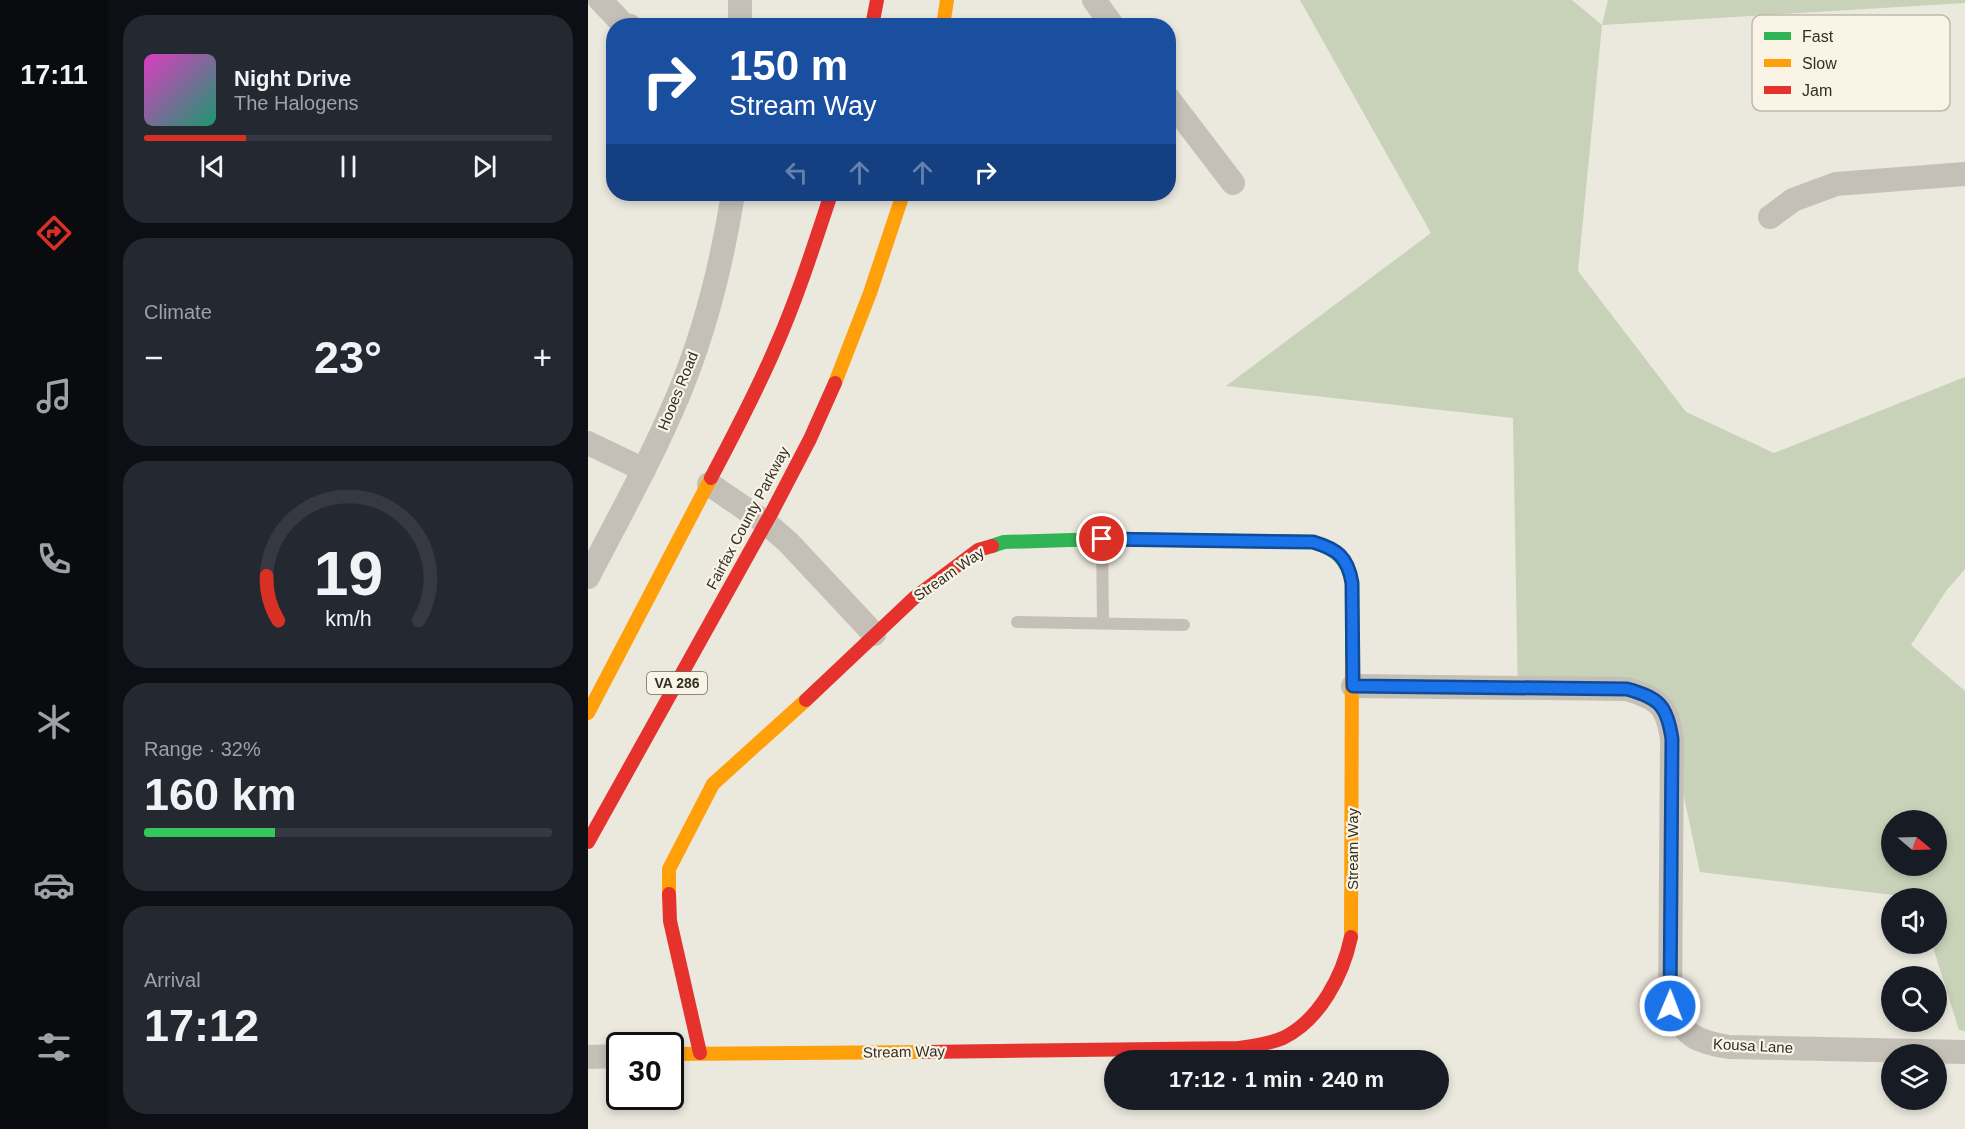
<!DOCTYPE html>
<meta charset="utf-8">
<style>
:root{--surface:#171b24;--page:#242831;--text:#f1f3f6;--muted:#9ea1a6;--line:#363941;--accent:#d93025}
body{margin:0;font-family:Arial,sans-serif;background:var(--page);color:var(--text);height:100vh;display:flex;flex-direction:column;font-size:22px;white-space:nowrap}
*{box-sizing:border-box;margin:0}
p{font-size:20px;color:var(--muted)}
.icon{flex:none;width:33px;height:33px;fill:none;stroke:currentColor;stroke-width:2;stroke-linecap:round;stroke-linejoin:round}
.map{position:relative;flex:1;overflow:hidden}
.side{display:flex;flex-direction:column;gap:15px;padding:15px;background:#0d0f14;width:480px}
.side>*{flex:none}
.banner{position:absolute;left:18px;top:18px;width:570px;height:183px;border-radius:24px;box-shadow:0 3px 9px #0003;background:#1a4fa0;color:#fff;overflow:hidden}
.needle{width:39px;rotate:109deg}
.fabs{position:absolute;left:1293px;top:810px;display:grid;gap:12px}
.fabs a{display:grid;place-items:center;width:66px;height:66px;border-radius:50%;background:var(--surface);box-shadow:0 3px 9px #0003;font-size:30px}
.speed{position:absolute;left:18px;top:1032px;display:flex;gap:12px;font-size:30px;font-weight:700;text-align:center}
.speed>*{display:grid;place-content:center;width:78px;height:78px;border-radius:50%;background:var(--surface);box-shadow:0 3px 9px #0003;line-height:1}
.speed .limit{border:3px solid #111;border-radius:9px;background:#fff;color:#111}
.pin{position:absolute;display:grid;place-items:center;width:51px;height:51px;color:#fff;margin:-26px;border:3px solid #fff;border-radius:50%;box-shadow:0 2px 6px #0007}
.me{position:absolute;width:66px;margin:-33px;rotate:1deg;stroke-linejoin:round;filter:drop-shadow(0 0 4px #0008)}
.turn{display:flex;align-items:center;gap:21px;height:126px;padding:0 24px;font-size:27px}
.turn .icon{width:78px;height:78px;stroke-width:2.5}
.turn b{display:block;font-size:42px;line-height:51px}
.lanes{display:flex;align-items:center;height:57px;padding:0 24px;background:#0003;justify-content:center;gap:30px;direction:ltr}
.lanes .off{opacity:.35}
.big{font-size:45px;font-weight:700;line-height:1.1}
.side .card{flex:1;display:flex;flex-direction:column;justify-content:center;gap:9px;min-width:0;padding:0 21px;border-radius:24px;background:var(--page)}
.side .dial{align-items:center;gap:0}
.dial svg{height:156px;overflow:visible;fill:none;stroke:var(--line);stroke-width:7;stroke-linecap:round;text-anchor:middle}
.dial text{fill:var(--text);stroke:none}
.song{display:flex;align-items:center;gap:18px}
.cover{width:72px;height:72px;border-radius:9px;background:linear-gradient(135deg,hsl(310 70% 55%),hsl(160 70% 35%))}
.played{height:6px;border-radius:3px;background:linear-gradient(90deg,var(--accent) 25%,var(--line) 25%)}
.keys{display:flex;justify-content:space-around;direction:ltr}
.heat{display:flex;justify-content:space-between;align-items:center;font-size:33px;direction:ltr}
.charge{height:9px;border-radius:4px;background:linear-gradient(90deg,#34c759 32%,var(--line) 0)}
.trip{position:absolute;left:516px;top:1050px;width:345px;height:60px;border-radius:30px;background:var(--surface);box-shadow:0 3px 9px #0003;font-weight:700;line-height:60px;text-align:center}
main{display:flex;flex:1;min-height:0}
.dock{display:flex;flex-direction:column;width:108px;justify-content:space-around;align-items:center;background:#090b0e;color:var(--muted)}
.dock .icon{width:42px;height:42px}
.dock .selected{color:var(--accent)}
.dock b{font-size:27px;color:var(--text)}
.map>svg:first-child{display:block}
.green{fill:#c7d2b8;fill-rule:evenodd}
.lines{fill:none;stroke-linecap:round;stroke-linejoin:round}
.lane{stroke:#c4c0b8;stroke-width:12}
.street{stroke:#c4c0b8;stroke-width:24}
.fast{stroke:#30b455;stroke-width:14}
.slow{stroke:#ff9f0a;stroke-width:14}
.jam{stroke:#e5322d;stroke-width:14}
.route-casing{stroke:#114b97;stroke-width:15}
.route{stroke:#1a73e8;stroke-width:10}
.labels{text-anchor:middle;stroke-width:4.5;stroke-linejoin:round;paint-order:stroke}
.shield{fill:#f9f4e5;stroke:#6f695f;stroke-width:1.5}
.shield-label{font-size:14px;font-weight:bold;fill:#342e26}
.street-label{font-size:15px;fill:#342e26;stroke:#f9f4e5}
.key{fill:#f9f4e5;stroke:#beb9ac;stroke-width:1.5}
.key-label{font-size:16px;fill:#342e26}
</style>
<main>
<nav class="dock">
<b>17:11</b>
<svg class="icon selected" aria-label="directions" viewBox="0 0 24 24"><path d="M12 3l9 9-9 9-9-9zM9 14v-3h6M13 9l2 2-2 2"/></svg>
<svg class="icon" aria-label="music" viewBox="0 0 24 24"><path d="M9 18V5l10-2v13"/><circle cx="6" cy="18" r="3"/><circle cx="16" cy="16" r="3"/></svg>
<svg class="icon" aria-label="phone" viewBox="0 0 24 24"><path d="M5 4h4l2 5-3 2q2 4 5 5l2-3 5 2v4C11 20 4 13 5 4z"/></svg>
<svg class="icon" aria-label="climate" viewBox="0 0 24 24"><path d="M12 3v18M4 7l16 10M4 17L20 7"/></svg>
<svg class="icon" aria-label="car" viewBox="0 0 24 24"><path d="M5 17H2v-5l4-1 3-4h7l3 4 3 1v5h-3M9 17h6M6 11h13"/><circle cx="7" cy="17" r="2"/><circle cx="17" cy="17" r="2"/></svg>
<svg class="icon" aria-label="filters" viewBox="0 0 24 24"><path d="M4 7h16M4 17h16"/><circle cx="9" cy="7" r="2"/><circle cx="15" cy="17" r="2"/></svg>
</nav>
<section class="side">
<div class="card">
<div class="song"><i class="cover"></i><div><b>Night Drive</b><p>The Halogens</p></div></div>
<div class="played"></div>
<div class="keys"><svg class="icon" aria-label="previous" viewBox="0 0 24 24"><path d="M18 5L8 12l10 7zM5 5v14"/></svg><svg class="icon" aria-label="pause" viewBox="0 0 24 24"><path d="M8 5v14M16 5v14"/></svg><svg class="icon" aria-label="next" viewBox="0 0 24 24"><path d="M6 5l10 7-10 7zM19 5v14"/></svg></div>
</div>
<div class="card"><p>Climate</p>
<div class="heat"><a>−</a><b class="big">23°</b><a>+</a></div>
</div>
<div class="card dial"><svg viewBox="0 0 100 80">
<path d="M14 69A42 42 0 1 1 86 69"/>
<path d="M14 69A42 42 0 0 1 8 46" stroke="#d93025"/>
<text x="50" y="56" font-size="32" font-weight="700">19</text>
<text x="50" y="72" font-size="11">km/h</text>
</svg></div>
<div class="card"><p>Range · 32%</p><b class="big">160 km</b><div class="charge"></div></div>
<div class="card"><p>Arrival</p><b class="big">17:12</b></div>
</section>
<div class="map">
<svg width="1377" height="1129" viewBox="0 0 1377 1129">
<rect width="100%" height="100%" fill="#ebe8de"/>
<!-- green -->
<path class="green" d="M712,0H984L1014,25L1020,0H1377V3L1014,25L990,271L1098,412L1186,453L1377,377V569L1358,591L1323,645L1377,691V1031L1371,1030L1344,944H1348V898H1330L1112,872L1074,694L930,699L925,418L638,386L843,233ZM1304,820H1348V866H1304Z"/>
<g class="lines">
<!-- lane -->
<path class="lane" d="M514,540L515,623
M429,622L596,625"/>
<!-- street -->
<path class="street" d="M12,0L35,24L42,26
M152,0V26
M506,0L525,26
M580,98L645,183
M1182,217L1205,200L1248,184L1377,174
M0,443L56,470
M121,484L178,523L200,542L286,634
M0,577C31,517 64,458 90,396C117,332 134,263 145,194
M765,686L1039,689C1071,699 1079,705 1084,739L1082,1006C1096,1036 1109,1042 1141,1047L1377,1052
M0,1057L32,1056"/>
<!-- fast -->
<path class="fast" d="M404,546L416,542L514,539L725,542C748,549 759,559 764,583V660"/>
<!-- slow -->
<path class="slow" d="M355,26L359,0
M247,383L282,293L315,194
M0,713L123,478
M81,894V869L125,784L218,700
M763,937L764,660
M82,1054L336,1052"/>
<!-- jam -->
<path class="jam" d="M284,26L289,0
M123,478C146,434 169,391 188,346C210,296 226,245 243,194
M218,700L326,598L390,550L404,546
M0,842L185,510L222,439L247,383
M81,894L82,921L112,1053
M336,1052L650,1048C665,1046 681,1044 695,1038C732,1020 755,975 763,937"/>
</g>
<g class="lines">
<!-- route casing -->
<g class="route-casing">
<path id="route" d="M514,539L725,542C749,549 760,557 764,583L765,686L1039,689C1071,698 1079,705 1084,739L1082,1006"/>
</g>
<!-- route -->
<use href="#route" class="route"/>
</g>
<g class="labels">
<!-- shield labels -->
<rect class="shield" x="59" y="672" width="60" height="22" rx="4.5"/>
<g class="shield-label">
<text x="89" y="688">VA 286</text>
</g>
<!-- street labels -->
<g class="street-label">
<text transform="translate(90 391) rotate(-68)" y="5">Hooes Road</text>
<text transform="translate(160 518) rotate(-62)" y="5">Fairfax County Parkway</text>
<text transform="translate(361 574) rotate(-35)" y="5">Stream Way</text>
<text transform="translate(765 849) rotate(-90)" y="5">Stream Way</text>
<text transform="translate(1165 1046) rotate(3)" y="5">Kousa Lane</text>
<text transform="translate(316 1052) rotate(-1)" y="5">Stream Way</text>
</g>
</g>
<!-- legend -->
<rect x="1164" y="15" width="198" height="96" rx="9" class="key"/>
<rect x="1176" y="32" width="27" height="8" fill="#30b455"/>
<rect x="1176" y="59" width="27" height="8" fill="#ff9f0a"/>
<rect x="1176" y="86" width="27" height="8" fill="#e5322d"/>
<g class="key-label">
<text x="1214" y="42">Fast</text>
<text x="1214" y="69">Slow</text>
<text x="1214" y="96">Jam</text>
</g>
</svg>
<div class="fabs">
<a><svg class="needle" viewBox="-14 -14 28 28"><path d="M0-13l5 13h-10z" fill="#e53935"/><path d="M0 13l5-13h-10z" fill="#9ea1a6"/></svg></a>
<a><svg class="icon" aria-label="sound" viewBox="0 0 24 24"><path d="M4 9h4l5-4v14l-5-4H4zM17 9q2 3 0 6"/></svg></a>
<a><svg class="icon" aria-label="search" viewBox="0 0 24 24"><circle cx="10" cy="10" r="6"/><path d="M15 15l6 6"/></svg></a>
<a><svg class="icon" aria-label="layers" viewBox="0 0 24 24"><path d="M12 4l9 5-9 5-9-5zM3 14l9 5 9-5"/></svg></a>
</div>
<div class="speed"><div class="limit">30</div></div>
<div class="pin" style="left:514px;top:539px;background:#d93025"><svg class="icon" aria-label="arrive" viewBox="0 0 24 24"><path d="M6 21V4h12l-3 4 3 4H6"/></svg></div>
<svg class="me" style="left:1082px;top:1006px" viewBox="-20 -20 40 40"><circle r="17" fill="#1a73e8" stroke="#fff" stroke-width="3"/><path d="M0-11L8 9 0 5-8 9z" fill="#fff"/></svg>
<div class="trip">17:12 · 1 min · 240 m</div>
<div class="banner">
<div class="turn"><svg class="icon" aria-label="right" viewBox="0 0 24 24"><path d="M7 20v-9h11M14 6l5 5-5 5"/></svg><div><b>150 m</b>Stream Way</div></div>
<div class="lanes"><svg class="icon off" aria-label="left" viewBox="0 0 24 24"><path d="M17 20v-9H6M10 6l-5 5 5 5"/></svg><svg class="icon off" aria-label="ahead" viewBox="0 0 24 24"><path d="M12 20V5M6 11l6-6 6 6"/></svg><svg class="icon off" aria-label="ahead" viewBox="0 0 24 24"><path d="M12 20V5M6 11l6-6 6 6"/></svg><svg class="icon" aria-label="right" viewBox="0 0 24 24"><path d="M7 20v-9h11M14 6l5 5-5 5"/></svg></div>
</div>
</div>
</main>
